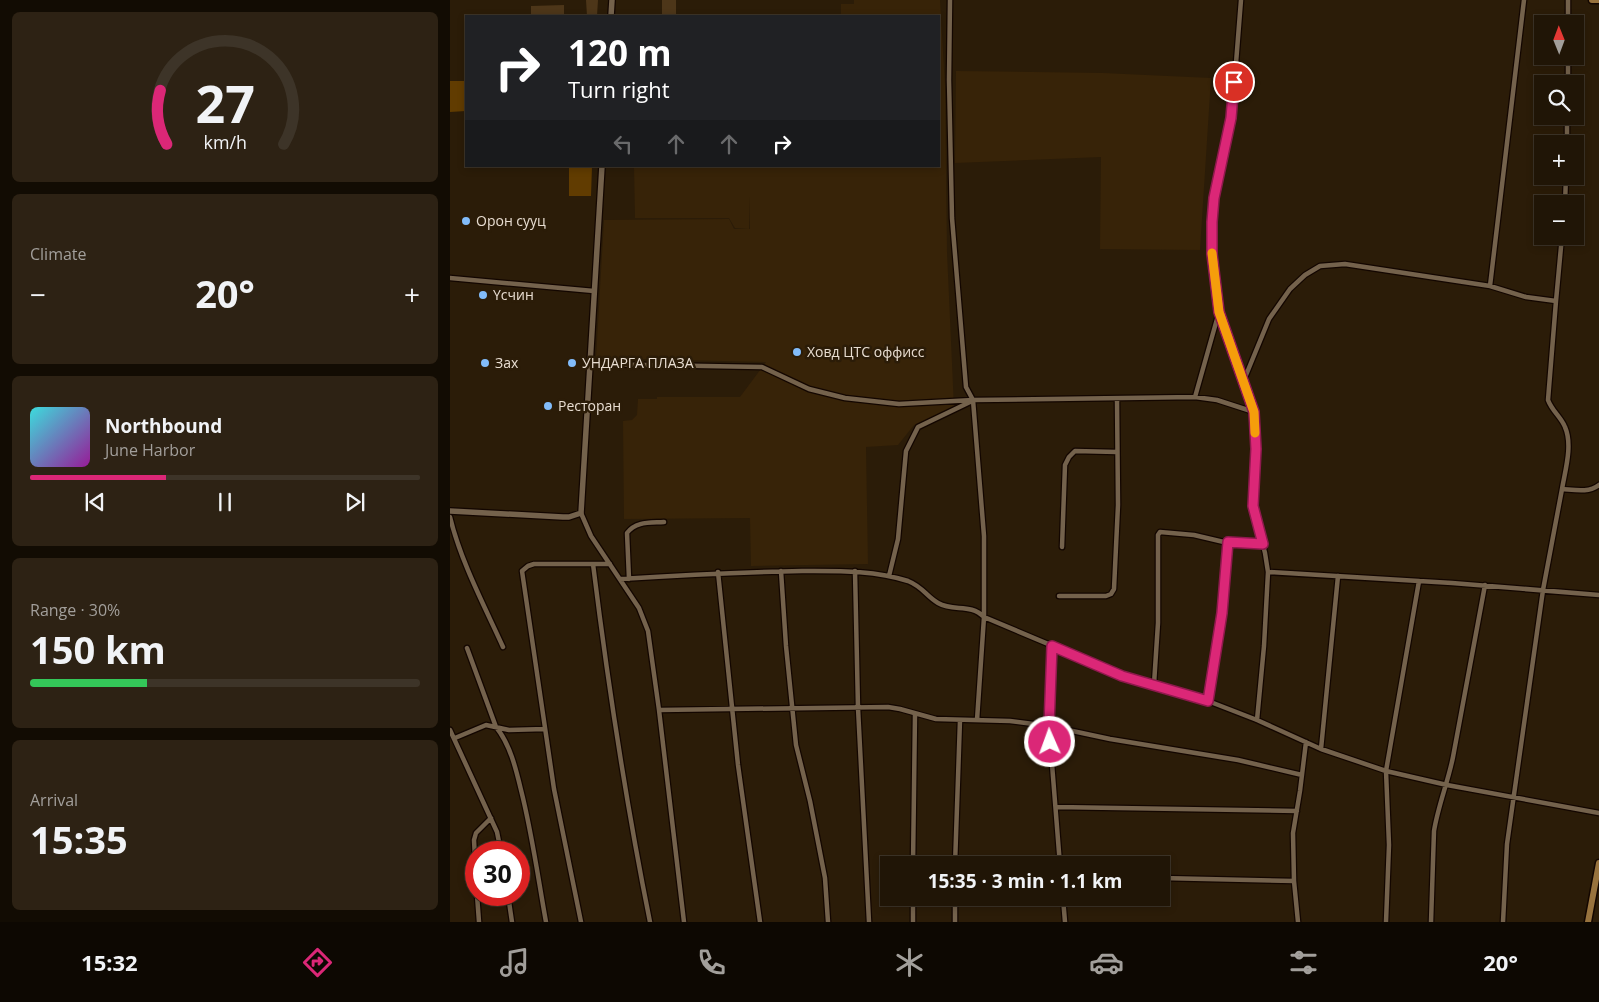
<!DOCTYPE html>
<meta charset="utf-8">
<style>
:root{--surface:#201506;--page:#2d2214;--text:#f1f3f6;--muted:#a29f9b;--line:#3d3428;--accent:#db2777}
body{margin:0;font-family:"Open Sans",sans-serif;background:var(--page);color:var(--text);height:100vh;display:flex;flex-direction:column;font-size:19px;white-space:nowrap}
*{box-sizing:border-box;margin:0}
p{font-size:16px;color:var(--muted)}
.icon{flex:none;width:28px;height:28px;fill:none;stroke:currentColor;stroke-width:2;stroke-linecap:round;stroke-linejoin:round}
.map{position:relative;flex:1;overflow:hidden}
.drawer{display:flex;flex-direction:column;gap:12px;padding:12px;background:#120c03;width:450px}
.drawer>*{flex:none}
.banner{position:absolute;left:15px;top:15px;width:475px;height:152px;border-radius:0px;box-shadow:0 2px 8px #0003,0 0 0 1px var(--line);background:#202124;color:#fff;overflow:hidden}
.needle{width:32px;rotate:359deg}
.buttons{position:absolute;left:1084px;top:15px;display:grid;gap:10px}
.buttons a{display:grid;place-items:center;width:50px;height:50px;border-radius:0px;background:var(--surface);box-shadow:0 2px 8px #0003,0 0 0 1px var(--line);font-size:25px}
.speed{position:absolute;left:15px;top:841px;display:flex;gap:10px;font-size:25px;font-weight:700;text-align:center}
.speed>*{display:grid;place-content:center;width:65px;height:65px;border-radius:50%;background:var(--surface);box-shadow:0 2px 8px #0003,0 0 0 1px var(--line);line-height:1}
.speed .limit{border:8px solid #d22;background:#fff;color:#111}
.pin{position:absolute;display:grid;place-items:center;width:42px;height:42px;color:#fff;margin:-21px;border:2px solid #fff;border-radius:50%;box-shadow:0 1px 5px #0007}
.me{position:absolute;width:55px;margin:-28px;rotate:358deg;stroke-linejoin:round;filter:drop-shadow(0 0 4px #0008)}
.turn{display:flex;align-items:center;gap:18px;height:105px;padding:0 20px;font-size:22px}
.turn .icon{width:65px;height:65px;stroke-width:2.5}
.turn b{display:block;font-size:35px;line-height:42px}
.lanes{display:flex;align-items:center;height:48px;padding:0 20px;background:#0003;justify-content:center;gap:25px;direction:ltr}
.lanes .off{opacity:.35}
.big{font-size:38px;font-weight:700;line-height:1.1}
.drawer .widget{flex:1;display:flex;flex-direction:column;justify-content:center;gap:8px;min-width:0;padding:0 18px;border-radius:8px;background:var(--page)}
.drawer .dial{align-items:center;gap:0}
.dial svg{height:130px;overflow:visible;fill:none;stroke:var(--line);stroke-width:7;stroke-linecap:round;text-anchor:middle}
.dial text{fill:var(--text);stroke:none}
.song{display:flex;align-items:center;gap:15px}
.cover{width:60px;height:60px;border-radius:8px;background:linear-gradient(135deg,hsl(180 70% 55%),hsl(300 70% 35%))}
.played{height:5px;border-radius:2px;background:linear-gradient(90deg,var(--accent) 35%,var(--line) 35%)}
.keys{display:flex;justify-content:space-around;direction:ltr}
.heat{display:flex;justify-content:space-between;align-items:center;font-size:28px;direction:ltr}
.charge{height:8px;border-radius:4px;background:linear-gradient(90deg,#34c759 30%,var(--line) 0)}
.trip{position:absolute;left:430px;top:856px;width:290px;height:50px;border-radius:0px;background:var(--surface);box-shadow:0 2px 8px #0003,0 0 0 1px var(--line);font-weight:700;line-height:50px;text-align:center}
.menu{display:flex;height:80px;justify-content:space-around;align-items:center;background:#0d0802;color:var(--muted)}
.menu .icon{width:35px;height:35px}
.menu .on{color:var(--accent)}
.menu b{font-size:22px;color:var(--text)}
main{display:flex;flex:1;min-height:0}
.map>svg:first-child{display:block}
.built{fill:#372308}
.green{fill:#4d3619}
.forest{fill:#613c01}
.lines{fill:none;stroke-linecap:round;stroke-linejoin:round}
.minor-casing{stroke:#130600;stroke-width:7}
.tertiary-casing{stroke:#130600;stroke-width:8}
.secondary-casing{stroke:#130600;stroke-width:9}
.minor{stroke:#74624c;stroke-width:4.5}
.tertiary{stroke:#74624c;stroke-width:5.5}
.secondary{stroke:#98733e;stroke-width:6}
.route-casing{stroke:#8e194d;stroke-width:12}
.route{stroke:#db2777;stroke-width:9}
.slow{stroke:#f59e0b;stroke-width:9}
.poi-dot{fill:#82bcfa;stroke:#2b1c08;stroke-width:2}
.labels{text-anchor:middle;stroke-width:5;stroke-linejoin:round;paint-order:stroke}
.poi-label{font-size:14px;fill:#e8ddd1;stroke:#2b1c08;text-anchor:start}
</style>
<main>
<section class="drawer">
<div class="widget dial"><svg viewBox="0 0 100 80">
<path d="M14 69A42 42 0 1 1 86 69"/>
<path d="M14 69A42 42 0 0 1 10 36" stroke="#db2777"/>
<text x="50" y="56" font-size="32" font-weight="700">27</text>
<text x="50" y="72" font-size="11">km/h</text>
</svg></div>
<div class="widget"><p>Climate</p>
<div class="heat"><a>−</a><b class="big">20°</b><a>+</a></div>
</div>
<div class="widget">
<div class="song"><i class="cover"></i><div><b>Northbound</b><p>June Harbor</p></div></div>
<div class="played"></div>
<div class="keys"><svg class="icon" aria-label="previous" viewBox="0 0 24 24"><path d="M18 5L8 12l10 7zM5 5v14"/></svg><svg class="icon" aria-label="pause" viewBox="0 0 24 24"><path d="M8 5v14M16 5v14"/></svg><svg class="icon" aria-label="next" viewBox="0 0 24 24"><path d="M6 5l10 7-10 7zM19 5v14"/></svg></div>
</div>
<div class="widget"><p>Range · 30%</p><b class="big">150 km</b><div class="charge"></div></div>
<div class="widget"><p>Arrival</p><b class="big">15:35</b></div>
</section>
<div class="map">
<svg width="1149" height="922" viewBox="0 0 1149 922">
<rect width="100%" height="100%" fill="#2b1c08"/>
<!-- built -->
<path class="built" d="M404,0H490L495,86L497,252L504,408L464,425L448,445L416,447L418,564L301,566L300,518L174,519L173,421L182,420L187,415L188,399H207V397H290L316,362L146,358L154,220L279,219L284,229H300L299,196V229L285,228L279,218H185L184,166H489V16H391V4H404Z
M506,71L653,73L761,78L750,250L650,249L651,157L505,163Z"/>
<!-- green -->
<path class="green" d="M136,0H148L147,16H137Z
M212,0H226V16H212Z
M114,5V16H81V6Z"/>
<!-- forest -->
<path class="forest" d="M0,81H16V111L0,112Z
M119,166H142L141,196H119Z"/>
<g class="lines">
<!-- minor casing -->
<g class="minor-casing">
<path id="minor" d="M500,0L499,80L502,218L516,387L523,400L534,536V617L527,720
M791,0L783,101L764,198L762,241L763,266L769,312L804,412L805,449L803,506L815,553L818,572L814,646L807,720
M1118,24V0
M1118,84V56
M1117,144V116
M1115,204L1116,176
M0,278L144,291
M1040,286L1074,0
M1106,301L1098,400C1102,411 1111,417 1115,427C1123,445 1115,471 1112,489
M140,364L312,367L359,389L395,398L449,404L523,400L745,397L767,400L804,412
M794,380L819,319L840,289L855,275L870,266L895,264L1040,286L1076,297L1106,301L1112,236
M745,397L769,312
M131,513L141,536L189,608L198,631L209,710L234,922
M0,517C11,562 34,605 53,647
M612,547L615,465L619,457L625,451L667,452
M143,564C158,685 176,803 200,922
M331,571L336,646L346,745L360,801L375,878L378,922
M405,571L408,708L419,922
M268,572L288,765L310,922
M818,572L1002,583L1149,595
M439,576L448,539L456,451L468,427L520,402
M170,579C231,575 291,572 352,571C388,571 424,570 458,581C473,587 476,596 488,603C504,612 520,603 534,617L672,675L758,701L807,720L871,749L936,771L997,785L1149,813
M179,579L177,533C186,521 200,523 214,522
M609,596H656L661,594L664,589L668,505L667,399
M602,646L599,726L610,865
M17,648L46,727C60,744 66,769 71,790C82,833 88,878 96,922
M704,684L708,623V535L710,532L744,535L778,543
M758,701L772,613L778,543L813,544
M209,710L438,707L450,709L486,719L560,721L599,726L660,739L788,760L852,775
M0,730L47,832L51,852
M5,738L36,725L59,730L95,729
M871,749L888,576
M606,807L847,811
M463,865L465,714
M505,865L510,720
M26,878L24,840L26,833L41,818
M711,878L844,881
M27,895L29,922
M58,895L62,922
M463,898V922
M505,898V922
M613,898L615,922
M131,922L104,789L72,571L78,566L84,564H160
M848,922L844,881L843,833L850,791L856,742
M936,922L939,845L936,771L969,581
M981,922L984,831C988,806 998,782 1003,757L1035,585
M1053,922L1057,844L1093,590L1112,489C1125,490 1139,493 1149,485"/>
</g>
<!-- tertiary casing -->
<g class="tertiary-casing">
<path id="tertiary" d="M161,16L162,0
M0,511L113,517H119L131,513L152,166"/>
</g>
<!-- secondary casing -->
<g class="secondary-casing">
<path id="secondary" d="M1142,0H1149
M1138,922L1149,863"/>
</g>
<!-- minor -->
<use href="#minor" class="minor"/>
<!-- tertiary -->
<use href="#tertiary" class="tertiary"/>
<!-- secondary -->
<use href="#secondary" class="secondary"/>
</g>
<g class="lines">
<!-- route casing -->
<g class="route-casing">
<path id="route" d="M600,742L599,726L602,646L672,676L758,701L772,613L778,542L813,544L803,506L806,449L804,412L769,312L762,254V222L764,198L781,118L784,82"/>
</g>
<!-- route -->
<use href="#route" class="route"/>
<!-- slow -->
<path class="slow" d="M762,253L769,312L804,412L805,433"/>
</g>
<!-- markers -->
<g class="poi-dot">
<circle cx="16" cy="221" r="5"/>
<circle cx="33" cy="295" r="5"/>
<circle cx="347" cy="352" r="5"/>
<circle cx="35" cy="363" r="5"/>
<circle cx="122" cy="363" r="5"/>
<circle cx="98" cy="406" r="5"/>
</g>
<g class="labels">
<!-- poi labels -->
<g class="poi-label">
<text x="26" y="226">Орон сууц</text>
<text x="43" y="300">Үсчин</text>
<text x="357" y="357">Ховд ЦТС оффисс</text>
<text x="45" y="368">Зах</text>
<text x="132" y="368">УНДАРГА ПЛАЗА</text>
<text x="108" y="411">Ресторан</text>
</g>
</g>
</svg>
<div class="buttons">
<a><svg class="needle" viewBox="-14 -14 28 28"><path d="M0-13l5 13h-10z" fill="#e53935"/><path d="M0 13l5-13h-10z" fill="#a29f9b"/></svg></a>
<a><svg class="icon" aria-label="search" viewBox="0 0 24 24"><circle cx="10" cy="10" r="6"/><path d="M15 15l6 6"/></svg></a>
<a>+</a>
<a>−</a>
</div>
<div class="speed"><div class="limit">30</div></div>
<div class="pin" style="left:784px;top:82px;background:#d93025"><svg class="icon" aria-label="arrive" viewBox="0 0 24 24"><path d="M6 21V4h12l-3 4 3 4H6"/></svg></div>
<svg class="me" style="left:600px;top:742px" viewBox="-20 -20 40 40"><circle r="17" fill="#db2777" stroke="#fff" stroke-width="3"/><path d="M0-11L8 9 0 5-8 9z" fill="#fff"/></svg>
<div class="trip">15:35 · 3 min · 1.1 km</div>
<div class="banner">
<div class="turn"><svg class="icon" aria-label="right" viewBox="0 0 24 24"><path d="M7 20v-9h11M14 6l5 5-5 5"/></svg><div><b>120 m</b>Turn right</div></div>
<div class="lanes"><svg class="icon off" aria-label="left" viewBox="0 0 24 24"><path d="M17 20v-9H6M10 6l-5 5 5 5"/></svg><svg class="icon off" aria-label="ahead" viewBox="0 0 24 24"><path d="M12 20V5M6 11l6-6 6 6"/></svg><svg class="icon off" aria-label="ahead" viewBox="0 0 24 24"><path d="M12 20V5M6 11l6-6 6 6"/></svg><svg class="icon" aria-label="right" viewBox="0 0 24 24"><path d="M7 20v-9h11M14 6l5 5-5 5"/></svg></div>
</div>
</div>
</main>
<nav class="menu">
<b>15:32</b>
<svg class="icon on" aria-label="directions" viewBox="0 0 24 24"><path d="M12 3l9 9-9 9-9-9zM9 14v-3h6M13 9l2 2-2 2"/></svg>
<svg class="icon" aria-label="music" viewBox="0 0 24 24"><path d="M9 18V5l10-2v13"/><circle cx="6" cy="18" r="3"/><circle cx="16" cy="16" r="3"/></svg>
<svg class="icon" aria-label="phone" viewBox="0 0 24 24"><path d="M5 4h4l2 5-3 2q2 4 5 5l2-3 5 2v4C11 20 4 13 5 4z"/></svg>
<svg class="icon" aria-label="climate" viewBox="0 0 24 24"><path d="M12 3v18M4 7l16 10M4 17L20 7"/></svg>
<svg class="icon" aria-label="car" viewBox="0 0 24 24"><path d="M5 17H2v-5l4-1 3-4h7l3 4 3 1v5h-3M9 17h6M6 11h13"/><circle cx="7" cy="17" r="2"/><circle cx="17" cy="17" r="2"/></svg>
<svg class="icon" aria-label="filters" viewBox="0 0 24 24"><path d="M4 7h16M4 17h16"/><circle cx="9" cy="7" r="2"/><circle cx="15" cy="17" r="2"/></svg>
<b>20°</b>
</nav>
